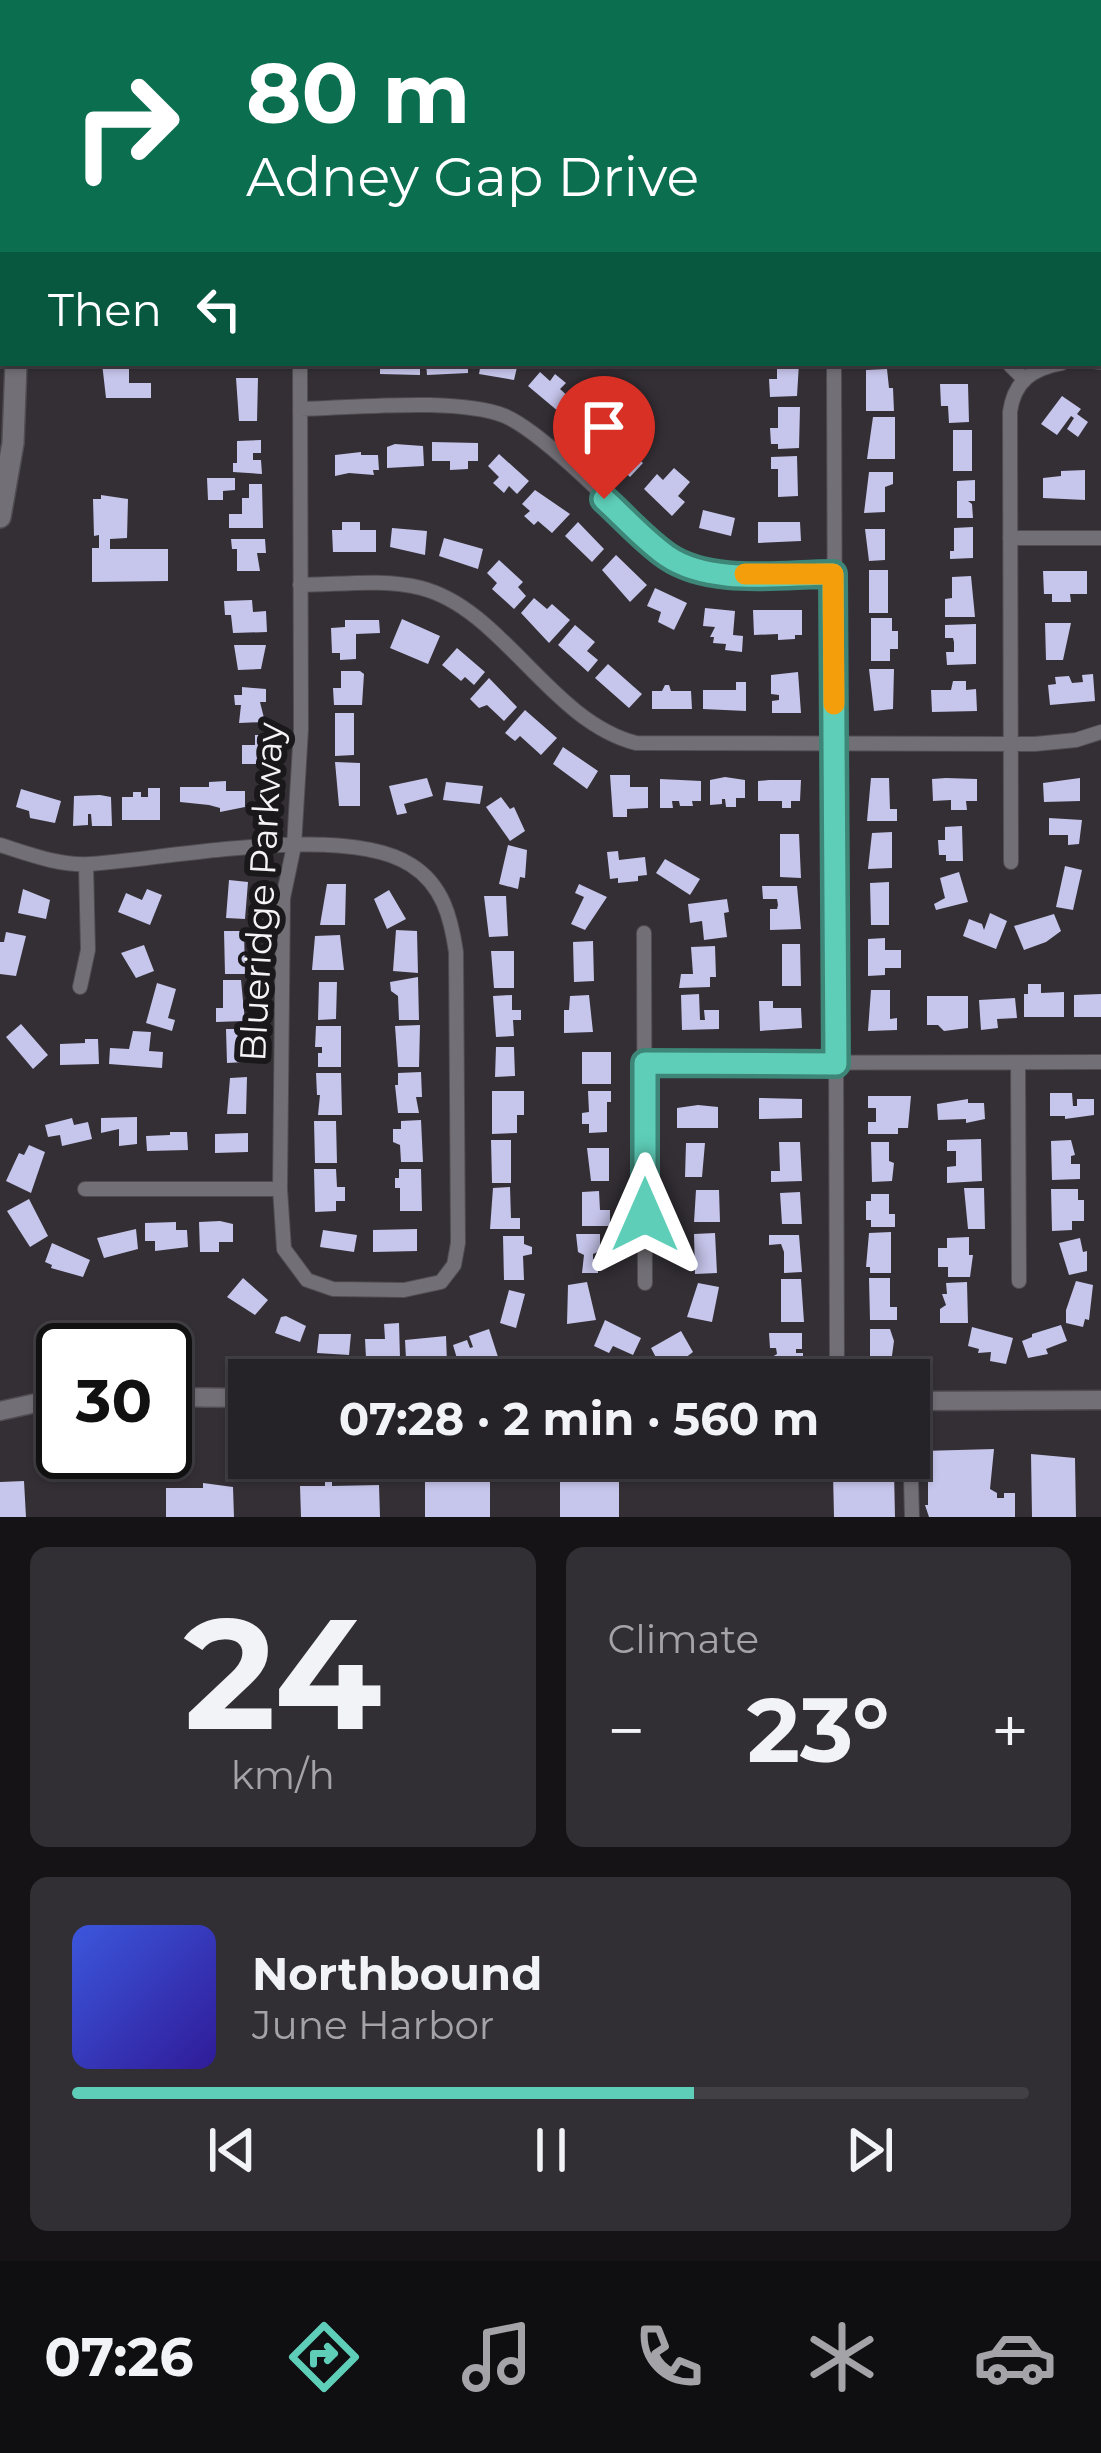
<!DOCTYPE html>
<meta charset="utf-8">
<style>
:root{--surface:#262328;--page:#322f34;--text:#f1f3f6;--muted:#a4a4a8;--line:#424045;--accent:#5eceb8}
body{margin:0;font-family:Montserrat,sans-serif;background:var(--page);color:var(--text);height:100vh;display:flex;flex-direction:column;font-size:45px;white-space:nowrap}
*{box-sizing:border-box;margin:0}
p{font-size:39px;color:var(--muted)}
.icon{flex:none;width:66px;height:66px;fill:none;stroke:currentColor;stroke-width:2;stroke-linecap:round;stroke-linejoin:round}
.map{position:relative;height:1517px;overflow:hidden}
.drawer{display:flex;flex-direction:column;gap:30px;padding:30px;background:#151316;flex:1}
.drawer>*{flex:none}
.hud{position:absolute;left:0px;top:0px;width:1101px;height:366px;box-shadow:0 3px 9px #0004,0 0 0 3px var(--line);background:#0b6e4f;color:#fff;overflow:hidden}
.speed{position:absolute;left:36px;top:1323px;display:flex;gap:24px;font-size:60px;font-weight:700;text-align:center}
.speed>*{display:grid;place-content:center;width:156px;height:156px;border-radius:50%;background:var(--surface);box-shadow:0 3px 9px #0004,0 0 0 3px var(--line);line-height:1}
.speed .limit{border:6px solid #111;border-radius:18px;background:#fff;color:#111}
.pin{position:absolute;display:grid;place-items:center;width:102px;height:102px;color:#fff;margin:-123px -51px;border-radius:50% 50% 50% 0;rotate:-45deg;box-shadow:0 0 12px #0007}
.pin .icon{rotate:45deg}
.me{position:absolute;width:132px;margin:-66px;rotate:0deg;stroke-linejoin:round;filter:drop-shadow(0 0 9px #0008)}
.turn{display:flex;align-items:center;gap:42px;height:252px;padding:0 48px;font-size:54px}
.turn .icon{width:156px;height:156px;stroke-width:2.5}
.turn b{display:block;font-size:84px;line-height:102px}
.then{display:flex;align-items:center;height:114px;padding:0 48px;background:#0003;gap:24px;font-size:45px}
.big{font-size:90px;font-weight:700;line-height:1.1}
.drawer .card{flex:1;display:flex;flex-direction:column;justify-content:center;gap:18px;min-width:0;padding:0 42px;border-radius:18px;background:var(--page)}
.drawer .dial{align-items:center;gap:0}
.dial b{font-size:156px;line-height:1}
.song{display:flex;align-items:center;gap:36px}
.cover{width:144px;height:144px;border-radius:18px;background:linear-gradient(135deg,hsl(230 70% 55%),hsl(250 70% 35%))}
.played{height:12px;border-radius:6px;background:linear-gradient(90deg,var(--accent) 65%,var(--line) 65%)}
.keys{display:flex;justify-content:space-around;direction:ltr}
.heat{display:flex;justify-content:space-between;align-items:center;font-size:66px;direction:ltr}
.drawer .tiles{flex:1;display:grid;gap:30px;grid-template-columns:1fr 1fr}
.card:last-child{grid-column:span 2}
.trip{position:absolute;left:228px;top:1359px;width:702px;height:120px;border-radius:0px;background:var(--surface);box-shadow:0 3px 9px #0004,0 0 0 3px var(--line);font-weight:700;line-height:120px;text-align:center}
.menu{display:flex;height:192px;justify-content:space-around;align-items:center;background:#0f0e10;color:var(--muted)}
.menu .icon{width:84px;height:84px}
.menu .active{color:var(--accent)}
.menu b{font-size:54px;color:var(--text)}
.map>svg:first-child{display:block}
.building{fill:#c6c5eb}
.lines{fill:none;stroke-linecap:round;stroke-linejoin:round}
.minor-casing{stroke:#504c51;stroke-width:16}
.tertiary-casing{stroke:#504c51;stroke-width:21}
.secondary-casing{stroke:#504c51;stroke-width:24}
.minor{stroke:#736f76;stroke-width:14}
.tertiary{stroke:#736f76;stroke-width:18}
.secondary{stroke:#736f76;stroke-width:21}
.route-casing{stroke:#3d8678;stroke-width:30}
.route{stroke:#5eceb8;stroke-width:21}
.slow{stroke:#f59e0b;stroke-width:21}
.labels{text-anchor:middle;stroke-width:12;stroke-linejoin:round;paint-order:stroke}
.street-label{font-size:36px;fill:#f6f3f7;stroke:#1a181b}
</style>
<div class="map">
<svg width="1101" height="1517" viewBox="0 0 1101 1517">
<rect width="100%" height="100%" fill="#332f35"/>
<!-- building -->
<path class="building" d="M102,363H129V383H151V398H106Z
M380,363H420V375L380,374Z
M426,363H468V373L427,375Z
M481,363H518L514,380L479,374Z
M777,363H799L797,396L770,397L769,379H777Z
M887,369L889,388H893L894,411H866V370Z
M540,372L550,381L555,374L566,383L560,389L570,398L559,412L528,386Z
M236,378H258L257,421H239Z
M940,384H968L969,422L949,423L948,406H941Z
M1062,396L1081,409L1077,414L1088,422L1078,437L1067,429L1074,418L1071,416L1057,435L1041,424Z
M581,403L590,412L588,414L609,428L595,444L563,414L572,404L577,408Z
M778,407H800L799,448L778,449V444H771L770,428H778Z
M873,417H895V459H867Z
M953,430H972V471H953Z
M615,437L625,447L631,441L638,448L633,454L643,463L630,477L602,451Z
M261,440V453H253V460H261L262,474L233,472V463H237V441Z
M432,442L478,443V461H468V469L450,470V461H432Z
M395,444L423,446L424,466L387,468V447Z
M361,452V455H378L379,470H373L374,475L349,473L335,476V455Z
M499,454L529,481L517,494L509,486L504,493L493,483L499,477L488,466Z
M797,456L798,496L778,497V469H771V457Z
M674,468L690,482L678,496L685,502L672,516L644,489L657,474L663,480Z
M1085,470V500L1043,498V478L1061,476V471Z
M869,472H893V484L885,487V512L864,513Z
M207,478H235V490L223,491V500H208Z
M975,480V501H968L972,504L973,518H957V481Z
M249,484H262L263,528H229V514H242V498H249Z
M535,490L570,514L552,533L538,521L534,525L524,516L530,511L522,504Z
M101,495L128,499L127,538L110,539V549H168V581L92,582V548H99V535L94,536L93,499H101Z
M703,510L735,518L731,536L699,528Z
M342,522H360V530H376V552H333L332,530H342Z
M578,522L604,549L592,562L565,536Z
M758,522H800L801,541L758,543Z
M973,527V558L950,559V551H954V528Z
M392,528L427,531L425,555L390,547Z
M865,529H885V560L869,561Z
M444,538L483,549L478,569L439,556Z
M231,539H265L266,553H257L260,571H237V549H232Z
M616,555L647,585L630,602L602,570Z
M499,560L523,582L518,587L526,596L514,609L492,589L497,583L487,573Z
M869,570H888V613H869Z
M1043,571H1087V594H1070L1071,602H1052V594H1044Z
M971,576L975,617H945V599L952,598V577Z
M655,588L687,603L674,630L658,622L661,612L647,606Z
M534,598L547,609L552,604L570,620L549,643L521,613Z
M252,600L253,612L266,611L267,632L233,633L231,615H225L224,601Z
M705,608L735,611L733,635L743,636L742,652L725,650L726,644L713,643L714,637H710L715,627L703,626Z
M753,610H802V635H795V639L778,640V634L754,635Z
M871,618H892V631H898V649H890V661H871Z
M402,619L440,636L428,664L390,648Z
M345,620H379L380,633L356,634V659L340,660V653H332L331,628L345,627Z
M1045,623H1071L1063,660H1046Z
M976,624V664L947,665L946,652H954V642L953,638H945V625Z
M575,625L595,642L587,651L598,660L588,672L558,645Z
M234,645H266L261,669L238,670Z
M457,648L485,672L474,685L465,677L461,681L442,665Z
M608,664L642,694L629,708L595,678Z
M869,669H894L893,709L874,711Z
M341,671H360L364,674L362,705H334L333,688H341Z
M798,672L801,713H772V701L779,700V695L771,694V675Z
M1093,674L1095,701L1050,705L1048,685L1056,684L1055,677L1069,676L1072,683L1083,682L1082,675Z
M489,678L517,707L504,721L487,705L479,708L470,699Z
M953,681H966V690L976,689L977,711L932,712L931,690H951Z
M736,682H746V711L703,709V690H736Z
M665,685H669L671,691H691L692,709H652V691H662Z
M242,687L266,689V702H260L265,722L239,723L241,705H235L234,695H242Z
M525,710L557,738L541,755L520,736L515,741L505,733Z
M335,713H354V755L335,756Z
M255,735H266V764H242V745H255Z
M563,747L598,771L587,789L553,764Z
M335,762L360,763V806H339Z
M610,775H630V787H648V808L627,809V817H613Z
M725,777L745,780V798H736V807H726L725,799H722V804L710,805V780Z
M427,778L433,796L404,804L407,813L397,815L389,786Z
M871,778H889L890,809H897V821H867Z
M946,778L977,779V801H966L967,810H951V800L933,801L932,779Z
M1080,778V801L1044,802L1043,783Z
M660,779L701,781V801H692L693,806H680L679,801H672L673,808H660Z
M769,780H801L800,801H791V808H782V801H758V781Z
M226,781V791H245V807L220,812V808L209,805L180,802V787H209V782Z
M446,782L483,786L480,804L443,800Z
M148,788H160V820H122V797H133V792H141V797H148Z
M21,789L61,801L55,823L30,818L29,811L16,807Z
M100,795L111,797L112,826H92L91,814H88V825L73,826L74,796Z
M501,797L510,809L514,807L525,831L510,841L486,807Z
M1049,818L1082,820L1079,844L1068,845V835H1049Z
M962,826L963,861H946V855H939L938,840H945V827Z
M892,832V868L868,869L872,833Z
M780,834H799L801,878L780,877Z
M508,845L527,850L525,878L520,877L518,889L499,884Z
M618,851L619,860L645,857L647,875L638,876V881L618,883V878L610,879L607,852Z
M665,859L700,879L690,895L656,873Z
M1065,866L1082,870L1073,910L1056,907Z
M959,872L968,902L936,910L934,904L945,898L940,878Z
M229,880L248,882L245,919L226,918Z
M889,882V925H871L870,883Z
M327,884H346L345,925H320Z
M579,884L607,897L585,930L571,924L584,897L575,893Z
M762,886H797L801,929L770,930V909H777L778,905L777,899H763Z
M23,889L50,900L46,919L18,913Z
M147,889L162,895L150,925L118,912L126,893L142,900Z
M389,890L406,919L387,929L374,899Z
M484,896H506L508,936L489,937Z
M727,899L729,912L724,913L727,937L704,940L702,921L690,923L688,904Z
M990,913L1007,921L996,949L963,936L969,919L982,924L984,930Z
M1054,914L1061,931L1046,942L1024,950L1014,926Z
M396,930L417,931L418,973L393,971Z
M224,931H244L245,974H225Z
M6,932L26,936L16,976L0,974V942H4Z
M340,935L344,970H312L315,936Z
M885,938V950H901V968H885V975L868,976V939Z
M593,941L594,981L574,982L573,942Z
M782,944H800L801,986H782Z
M144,945L154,971L136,978L121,953Z
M715,946L716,977H710V987L679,988L681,974H693L691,947Z
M491,951H514V988H494Z
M418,977L419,1020H399L398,996L391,991L390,982Z
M223,980H241L245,1021L216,1022V1008H223Z
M319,982H337L336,1019L318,1020Z
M157,983L176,989L168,1018L175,1020L172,1031L146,1023Z
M1028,984H1041V993L1064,992V1017H1024V994H1028Z
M871,990H890V1019L897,1018V1030L868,1031Z
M699,994L700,1020H705L704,1010H719V1029L682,1030L681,995Z
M1101,994V1017H1074V995Z
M512,995V1010H521V1020H513L514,1036L496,1037L493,996Z
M589,995L593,1032L564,1033V1010H569L570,996Z
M927,996H968V1028L944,1031L938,1025H927Z
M1015,998L1017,1018L997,1019L998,1028L981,1030L979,1000Z
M759,1001H773V1008H801L802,1028L760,1031Z
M21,1024L48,1055L33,1069L6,1037Z
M420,1025L419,1067H398L395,1026Z
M316,1026H341V1067H318V1053H322V1047H315Z
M226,1029H246L245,1062L227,1063Z
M133,1031L151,1032L149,1051L163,1052L162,1068L109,1064L110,1048L129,1049Z
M85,1039H98L99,1064L60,1065V1044L85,1043Z
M496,1047H514L515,1076L495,1077Z
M582,1052H611V1084H582Z
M421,1072L422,1097H416L419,1113H398L395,1085H398V1073Z
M316,1073H341L342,1115H318L320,1095H317Z
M247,1077L246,1114H227L230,1078Z
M492,1091H524V1115H517V1133L492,1134Z
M588,1091H611V1102H607V1132L589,1133V1124H582V1113L589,1112Z
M1050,1093H1072L1073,1106H1077V1099H1094V1115L1065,1119V1116H1050Z
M868,1096H911L908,1128H898V1134H868V1122H876V1108H868Z
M759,1098L802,1099V1118L759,1119Z
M968,1099V1103H984L985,1119L966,1123V1119L938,1120L937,1104Z
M698,1105L718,1107V1128H677V1108Z
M137,1117V1144L119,1146V1129L101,1133V1118Z
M72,1118L74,1125L88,1122L92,1139L62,1146L60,1135L48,1137L45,1125Z
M421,1120L423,1162H401L400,1145L393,1142V1129H401V1121Z
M314,1121H336L337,1163H315Z
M170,1132H187L188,1150L147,1151L146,1136L170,1135Z
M248,1133V1152L215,1153V1134Z
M981,1139L982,1181L947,1183V1167L956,1166V1151H947V1140Z
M491,1140H511V1183H492Z
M1071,1140L1075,1155L1071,1156V1164H1080V1179L1052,1180L1051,1141Z
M779,1142H800L802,1181L771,1182V1171H780Z
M871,1142H889V1161L894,1163L892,1181L872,1182Z
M686,1143H705L702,1177H685Z
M29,1145L45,1152L31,1193L6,1181L19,1153L24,1155Z
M587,1148H609V1181H591Z
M314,1169H336L337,1187H345V1201H336V1211L315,1212Z
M399,1169H421L422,1211H400V1188H395V1178H399Z
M510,1187L511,1218H520V1229H490L493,1188Z
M964,1188H984L985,1229H968Z
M1051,1189H1078V1200H1084V1221H1072V1230L1052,1231Z
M696,1190H719L720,1222H694Z
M599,1191L600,1210H610V1226H582V1192Z
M800,1192L802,1224H782L780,1193Z
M871,1194H889V1214H895V1227H871V1220H866V1201H871Z
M29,1199L48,1236L30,1247L7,1211Z
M220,1221L233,1224V1242H219V1252H200L199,1222Z
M176,1222V1230H187L188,1247L155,1251V1241H145V1223Z
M136,1229L138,1249L104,1258L97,1238Z
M417,1229V1251L373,1252V1230Z
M323,1230L357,1235L354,1252L320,1247Z
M891,1232V1273H870V1267H866L869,1233Z
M715,1233L717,1273L695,1274L694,1234Z
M576,1234H600V1251L593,1254V1259H598V1273H582L584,1255L578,1252Z
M769,1235H799L802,1272L784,1273V1252L781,1244L769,1245Z
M503,1236H524V1244L532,1247V1254L523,1256L524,1280H504Z
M969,1237V1255H973L970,1277H948V1267H938V1248H947V1238Z
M1080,1238L1083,1252L1087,1251V1271L1069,1275L1059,1243Z
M52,1243L90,1260L83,1277L51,1268L52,1265L45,1262Z
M243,1278L268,1300L255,1315L227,1297Z
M869,1278H890V1307H897V1320H870Z
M781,1279H801L804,1322H781Z
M1076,1281L1093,1285L1089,1320L1085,1319L1083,1327L1066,1323V1310Z
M587,1282L596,1320L567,1324L568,1285Z
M967,1282L968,1323H940V1309L946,1305L942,1294H947L946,1283Z
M698,1283L719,1287L712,1322L687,1317Z
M509,1290L525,1294L516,1328L500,1323Z
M286,1316L306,1326L300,1342L275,1333L281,1317Z
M605,1320L641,1338L633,1355L613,1346L609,1353L594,1346Z
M399,1323L400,1358H366L365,1339H385L384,1324Z
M1061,1325L1067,1341L1046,1349L1048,1354L1028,1358L1022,1341L1032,1337V1334Z
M972,1327L1013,1338L1006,1364L990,1361L991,1352L978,1353L979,1349L968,1346Z
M489,1329L499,1360L478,1366L475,1357L458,1362L453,1345L467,1340L470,1348L473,1347L469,1336Z
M870,1329H890L894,1341L891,1363L870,1364Z
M681,1331L693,1352L677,1364L670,1362L661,1367L651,1348Z
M769,1333H802V1349H796V1353H803V1369L773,1370L772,1357L777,1354L776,1348H770Z
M319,1334H351L349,1355L317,1353Z
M446,1336L447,1363L406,1359L405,1340Z
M994,1449L990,1489L997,1493V1498H1004V1493H1015V1517H929L925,1505H928V1471H923L922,1451Z
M1031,1454L1075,1458L1076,1517H1032Z
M425,1458H490V1517H425Z
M560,1458H619V1517H560Z
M894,1471L895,1517H834L833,1473Z
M325,1480H332V1486L379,1485L380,1517H301L300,1486H325Z
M24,1481L26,1517H0V1482Z
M203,1483L233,1487L234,1517H166V1488H203Z"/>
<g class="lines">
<!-- minor casing -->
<g class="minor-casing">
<path id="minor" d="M830,0V3
M0,20H3
M1098,362H1101
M834,363L837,1380
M1010,365L1024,379
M300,409C354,408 457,397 505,416C546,434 625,517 660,551C707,586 777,574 833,574
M1010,538H1101
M300,585C338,585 383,578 421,588C503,609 550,721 636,743L1035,744L1076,740L1101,732
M0,845C29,854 59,866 90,864C167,859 346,822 411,865C443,885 451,918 456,952L458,1243L454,1265L441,1282L404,1290L333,1289L307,1280L284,1249L280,1189L283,898L294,846L301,729L300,363
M1011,862L1010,412C1014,381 1033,368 1062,363
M644,933L645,1283
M80,987L88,950L86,865
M645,1063L1101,1062
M1018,1063L1019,1281
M85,1189H280
M909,1401L912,1517"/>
</g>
<!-- tertiary casing -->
<g class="tertiary-casing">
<path id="tertiary" d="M165,1397L249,1398
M909,1401L1101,1400
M0,1411L63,1397"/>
</g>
<!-- secondary casing -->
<g class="secondary-casing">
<path id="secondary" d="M48,3L49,0
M1098,31H1101
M0,517L13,443L16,363"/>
</g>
<!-- minor -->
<use href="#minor" class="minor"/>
<!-- tertiary -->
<use href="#tertiary" class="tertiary"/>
<!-- secondary -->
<use href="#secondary" class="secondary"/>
</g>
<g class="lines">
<!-- route casing -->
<g class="route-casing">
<path id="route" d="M604,499C624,517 644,540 667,556C711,586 781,574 833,574L836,1064L645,1063V1215"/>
</g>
<!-- route -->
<use href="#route" class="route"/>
<!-- slow -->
<path class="slow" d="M745,574H833L834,704"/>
</g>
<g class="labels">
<!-- street labels -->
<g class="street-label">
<text transform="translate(261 892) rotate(-87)" y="13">Blueridge Parkway</text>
</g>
</g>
</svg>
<div class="speed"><div class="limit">30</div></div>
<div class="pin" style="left:604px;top:499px;background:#d93025"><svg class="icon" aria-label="arrive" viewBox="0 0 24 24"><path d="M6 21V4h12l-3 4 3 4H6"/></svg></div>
<svg class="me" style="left:645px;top:1215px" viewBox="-20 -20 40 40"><path d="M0-17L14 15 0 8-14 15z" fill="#5eceb8" stroke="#fff" stroke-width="4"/></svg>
<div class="trip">07:28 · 2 min · 560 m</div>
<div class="hud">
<div class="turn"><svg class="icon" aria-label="right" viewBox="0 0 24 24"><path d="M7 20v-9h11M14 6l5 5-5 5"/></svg><div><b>80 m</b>Adney Gap Drive</div></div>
<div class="then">Then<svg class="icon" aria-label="left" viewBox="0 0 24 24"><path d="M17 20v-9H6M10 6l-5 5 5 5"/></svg></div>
</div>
</div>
<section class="drawer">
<div class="tiles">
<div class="card dial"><b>24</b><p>km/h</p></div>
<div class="card"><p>Climate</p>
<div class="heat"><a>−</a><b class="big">23°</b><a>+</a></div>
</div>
<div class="card">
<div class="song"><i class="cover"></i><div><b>Northbound</b><p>June Harbor</p></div></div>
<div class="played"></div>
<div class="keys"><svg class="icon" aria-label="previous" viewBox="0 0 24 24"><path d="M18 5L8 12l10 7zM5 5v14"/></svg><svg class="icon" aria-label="pause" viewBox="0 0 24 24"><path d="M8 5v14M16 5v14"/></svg><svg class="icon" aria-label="next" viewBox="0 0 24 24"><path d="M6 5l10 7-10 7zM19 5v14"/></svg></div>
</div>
</div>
</section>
<nav class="menu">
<b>07:26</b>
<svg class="icon active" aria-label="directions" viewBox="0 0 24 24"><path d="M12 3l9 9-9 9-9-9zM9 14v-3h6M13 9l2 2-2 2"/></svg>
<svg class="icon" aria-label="music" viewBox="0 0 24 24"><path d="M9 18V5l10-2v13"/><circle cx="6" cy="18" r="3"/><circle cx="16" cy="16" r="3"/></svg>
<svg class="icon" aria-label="phone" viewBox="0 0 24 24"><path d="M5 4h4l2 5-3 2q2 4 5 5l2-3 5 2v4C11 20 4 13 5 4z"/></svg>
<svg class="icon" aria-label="climate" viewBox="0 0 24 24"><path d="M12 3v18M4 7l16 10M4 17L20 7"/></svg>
<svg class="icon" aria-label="car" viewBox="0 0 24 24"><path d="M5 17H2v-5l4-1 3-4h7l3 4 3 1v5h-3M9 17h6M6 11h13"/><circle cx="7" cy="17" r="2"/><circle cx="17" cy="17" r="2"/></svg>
</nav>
